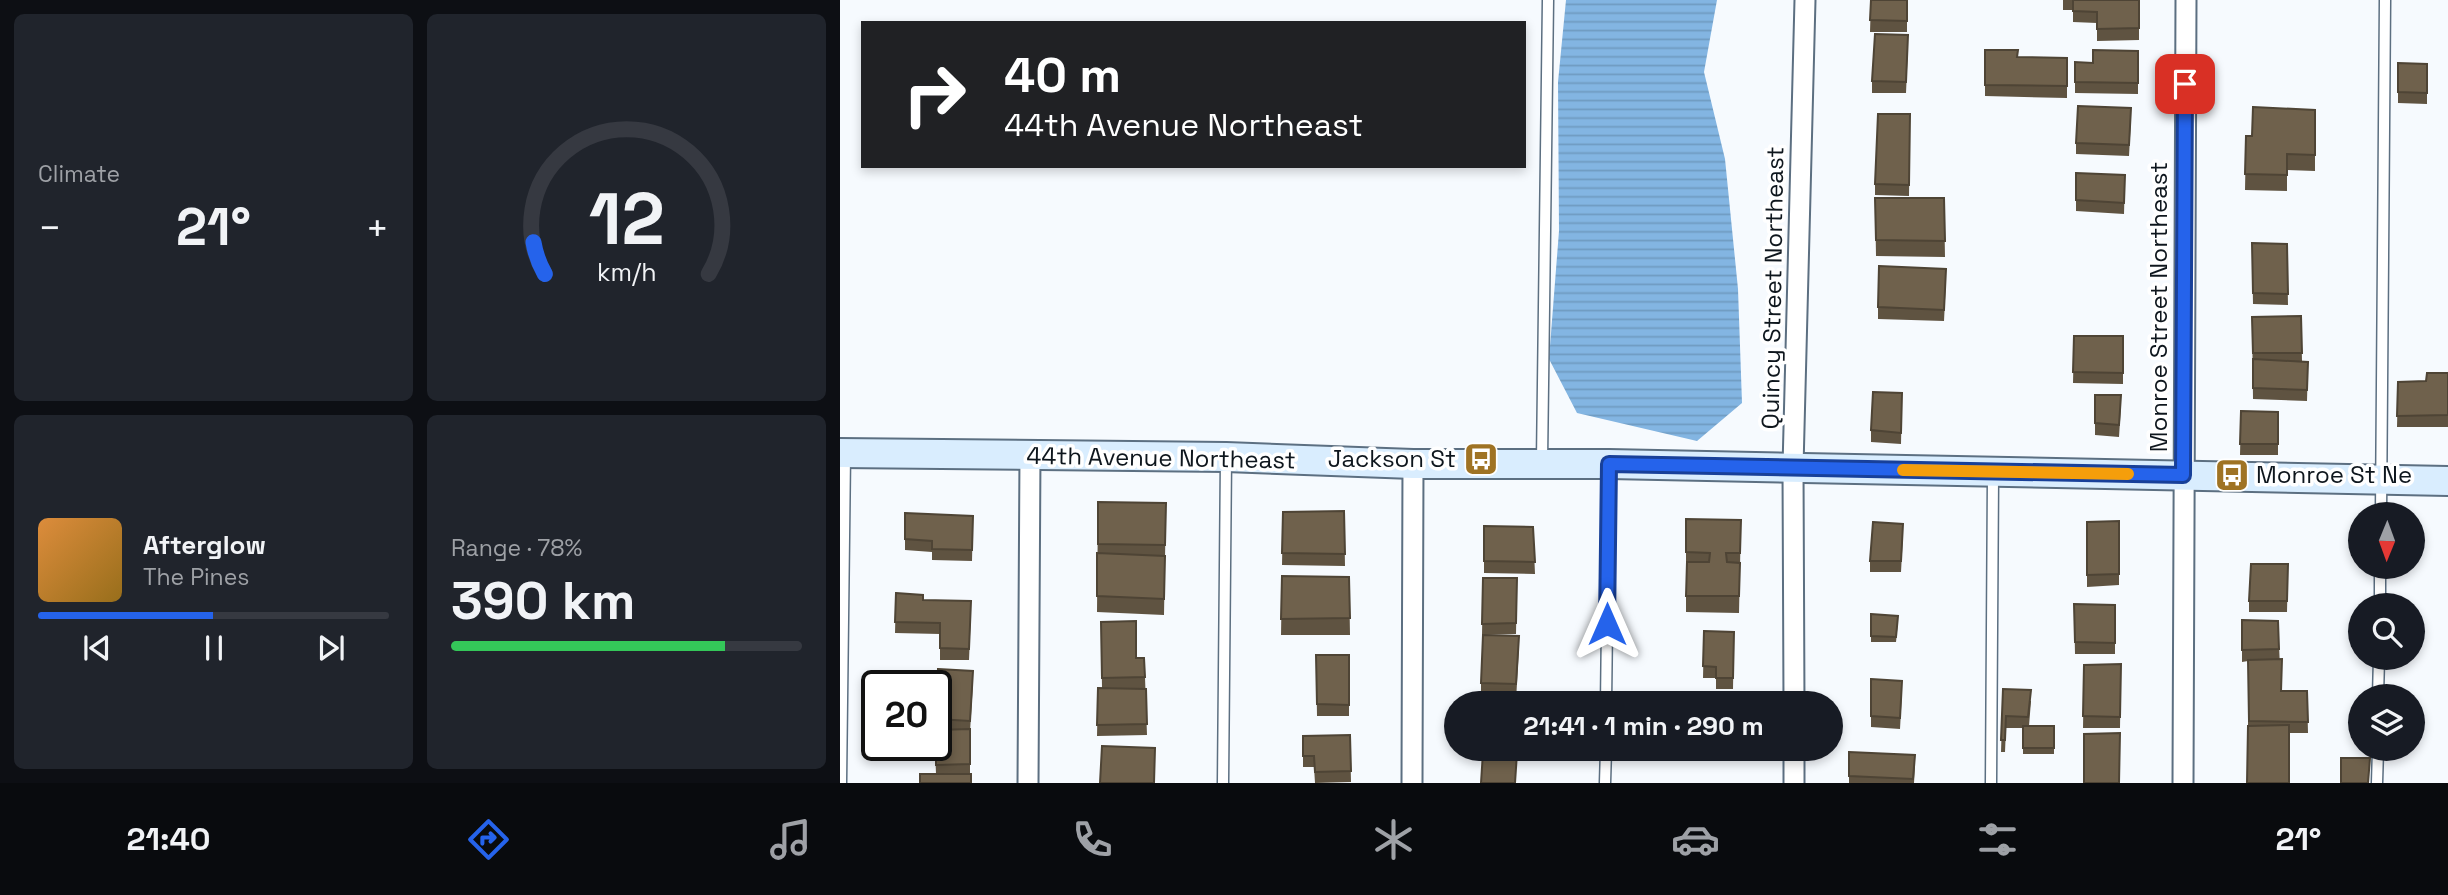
<!DOCTYPE html>
<meta charset="utf-8">
<style>
:root{--surface:#171b24;--page:#20242c;--text:#f1f3f6;--muted:#9ea1a6;--line:#363941;--accent:#2563eb}
body{margin:0;font-family:"Space Grotesk",sans-serif;background:var(--page);color:var(--text);height:100vh;display:flex;flex-direction:column;font-size:26px;white-space:nowrap}
*{box-sizing:border-box;margin:0}
p{font-size:23px;color:var(--muted)}
.icon{flex:none;width:38px;height:38px;fill:none;stroke:currentColor;stroke-width:2;stroke-linecap:round;stroke-linejoin:round}
.map{position:relative;flex:1;overflow:hidden}
.sheet{display:flex;flex-direction:column;gap:14px;padding:14px;background:#0d0f14;width:840px}
.sheet>*{flex:none}
.top-card{position:absolute;left:21px;top:21px;width:665px;height:147px;border-radius:0px;box-shadow:0 4px 10px #0003;background:#202124;color:#fff;overflow:hidden}
.needle{width:46px;rotate:181deg}
.fabs{position:absolute;left:1508px;top:502px;display:grid;gap:14px}
.fabs a{display:grid;place-items:center;width:77px;height:77px;border-radius:50%;background:var(--surface);box-shadow:0 4px 10px #0003;font-size:35px}
.speed{position:absolute;left:21px;top:670px;display:flex;gap:14px;font-size:35px;font-weight:700;text-align:center}
.speed>*{display:grid;place-content:center;width:91px;height:91px;border-radius:50%;background:var(--surface);box-shadow:0 4px 10px #0003;line-height:1}
.speed .limit{border:4px solid #111;border-radius:10px;background:#fff;color:#111}
.pin{position:absolute;display:grid;place-items:center;width:60px;height:60px;color:#fff;margin:-30px;border-radius:14px;box-shadow:0 4px 10px #0006}
.me{position:absolute;width:77px;margin:-38px;rotate:0deg;stroke-linejoin:round;filter:drop-shadow(0 0 5px #0008)}
.turn{display:flex;align-items:center;gap:24px;height:147px;padding:0 28px;font-size:32px}
.turn .icon{width:91px;height:91px;stroke-width:2.5}
.turn b{display:block;font-size:49px;line-height:60px}
.big{font-size:52px;font-weight:800;line-height:1.1}
.sheet .card{flex:1;display:flex;flex-direction:column;justify-content:center;gap:10px;min-width:0;padding:0 24px;border-radius:10px;background:var(--page)}
.sheet .dial{align-items:center;gap:0}
.dial svg{height:182px;overflow:visible;fill:none;stroke:var(--line);stroke-width:7;stroke-linecap:round;text-anchor:middle}
.dial text{fill:var(--text);stroke:none}
.song{display:flex;align-items:center;gap:21px}
.cover{width:84px;height:84px;border-radius:10px;background:linear-gradient(135deg,hsl(30 70% 55%),hsl(40 70% 35%))}
.played{height:7px;border-radius:4px;background:linear-gradient(90deg,var(--accent) 50%,var(--line) 50%)}
.keys{display:flex;justify-content:space-around;direction:ltr}
.heat{display:flex;justify-content:space-between;align-items:center;font-size:38px;direction:ltr}
.charge{height:10px;border-radius:5px;background:linear-gradient(90deg,#34c759 78%,var(--line) 0)}
.sheet .tiles{flex:1;display:grid;gap:14px;grid-template-columns:repeat(2,1fr)}
.trip{position:absolute;left:604px;top:691px;width:399px;height:70px;border-radius:35px;background:var(--surface);box-shadow:0 4px 10px #0003;font-weight:800;line-height:70px;text-align:center}
.tab-bar{display:flex;height:112px;justify-content:space-around;align-items:center;background:#090b0e;color:var(--muted)}
.tab-bar .icon{width:49px;height:49px}
.tab-bar .current{color:var(--accent)}
.tab-bar b{font-size:32px;color:var(--text)}
main{display:flex;flex:1;min-height:0}
.map>svg:first-child{display:block}
.water{fill:url(#water-rules)}
.lines{fill:none;stroke-linecap:round;stroke-linejoin:round}
.lane-casing{stroke:#5c6f81;stroke-width:13}
.street-casing{stroke:#5c6f81;stroke-width:23}
.secondary-casing{stroke:#5c6f81;stroke-width:32}
.lane{stroke:#fff;stroke-width:10}
.street{stroke:#fff;stroke-width:19}
.secondary{stroke:#d9edfe;stroke-width:28}
.wall{fill:#5f5341}
.building{fill:#6f614c;stroke:#4e4435;stroke-width:2}
.route-casing{stroke:#184099;stroke-width:18}
.route{stroke:#2563eb;stroke-width:12}
.slow{stroke:#f59e0b;stroke-width:12}
.labels{text-anchor:middle;stroke-width:7;stroke-linejoin:round;paint-order:stroke}
.street-label{font-size:24px;fill:#0e161d;stroke:#fff}
.poi-label{font-size:24px;fill:#0e161d;stroke:#fff;text-anchor:end}
</style>
<main>
<section class="sheet">
<div class="tiles">
<div class="card"><p>Climate</p>
<div class="heat"><a>−</a><b class="big">21°</b><a>+</a></div>
</div>
<div class="card dial"><svg viewBox="0 0 100 80">
<path d="M14 69A42 42 0 1 1 86 69"/>
<path d="M14 69A42 42 0 0 1 9 55" stroke="#2563eb"/>
<text x="50" y="56" font-size="32" font-weight="700">12</text>
<text x="50" y="72" font-size="11">km/h</text>
</svg></div>
<div class="card">
<div class="song"><i class="cover"></i><div><b>Afterglow</b><p>The Pines</p></div></div>
<div class="played"></div>
<div class="keys"><svg class="icon" aria-label="previous" viewBox="0 0 24 24"><path d="M18 5L8 12l10 7zM5 5v14"/></svg><svg class="icon" aria-label="pause" viewBox="0 0 24 24"><path d="M8 5v14M16 5v14"/></svg><svg class="icon" aria-label="next" viewBox="0 0 24 24"><path d="M6 5l10 7-10 7zM19 5v14"/></svg></div>
</div>
<div class="card"><p>Range · 78%</p><b class="big">390 km</b><div class="charge"></div></div>
</div>
</section>
<div class="map">
<svg width="1608" height="783" viewBox="0 0 1608 783">
<defs>
<pattern id="water-rules" width="6" height="5" patternUnits="userSpaceOnUse" patternTransform="scale(1.75)"><rect width="6" height="5" fill="#83b5e2"/><path d="M0 2.5h6" fill="none" stroke="#709bc1"/></pattern>
</defs>
<rect width="100%" height="100%" fill="#f6fafe"/>
<!-- water -->
<path class="water" d="M726,0H877L864,72L885,159L898,289L902,403L857,441L737,413L709,359L719,231L718,82Z"/>
<g class="lines">
<!-- lane casing -->
<g class="lane-casing">
<path id="lane" d="M702,461L708,0
M1541,514L1545,0
M1540,606V567
M1538,696L1539,658
M766,704L769,466
M1,783L5,455
M383,783L386,458
M765,783L766,749
M1151,783L1153,476
M1537,783L1538,749"/>
</g>
<!-- street casing -->
<g class="street-casing">
<path id="street" d="M954,704L953,467L965,0
M954,749V783
M188,783L190,455
M572,783L573,464
M1343,783L1346,0"/>
</g>
<!-- secondary casing -->
<g class="secondary-casing">
<path id="secondary" d="M0,453L386,457L573,464H769L1608,481"/>
</g>
<!-- lane -->
<use href="#lane" class="lane"/>
<!-- street -->
<use href="#street" class="street"/>
<!-- secondary -->
<use href="#secondary" class="secondary"/>
</g>
<!-- wall -->
<path class="wall" d="M1031,0H1067V32H1030Z
M1223,0H1299V40L1257,41V23L1233,22V10H1223Z
M1068,47L1066,93H1032V81Z
M1145,50L1177,57L1227,58V98L1145,96Z
M1298,51V94L1235,93V62L1253,63Z
M1558,63L1587,64V104L1558,103Z
M1475,110V171L1447,170V191L1405,190L1406,136H1412Z
M1070,114L1069,196L1035,195V184Z
M1291,119L1289,156L1236,154V143Z
M1236,173L1285,175L1284,214L1236,211Z
M1035,198H1104L1105,257L1036,256Z
M1412,243L1447,244L1448,305L1413,304Z
M1106,280L1104,321L1038,319V307Z
M1461,316L1462,361L1468,362L1467,401L1413,399L1412,317Z
M1234,336H1283V384L1233,383Z
M1608,373V427H1557L1558,382L1586,381Z
M1062,393L1061,444L1031,442V430Z
M1255,395L1281,406L1279,437L1255,435Z
M1401,411L1438,412V455H1400Z
M258,502L326,503L324,615L257,612Z
M504,511L505,566L442,565L443,512Z
M65,513L133,516L132,561L92,560V552L65,550Z
M846,519L901,520L899,613L846,612Z
M1279,521V585L1247,587V522Z
M644,526L693,527L695,574L644,573Z
M1063,535L1061,572H1030V561Z
M1448,564L1447,612H1409V601Z
M442,576L509,577L510,635H441Z
M643,578H677L676,634L642,635Z
M56,593L131,612L129,660H100V634L55,633Z
M1234,604L1275,605V654H1235Z
M1031,614L1058,622L1056,642H1031Z
M1402,620L1438,621L1441,691H1467L1468,733H1449L1408,726V661L1402,662Z
M261,622L296,658L305,677L307,735L257,736L258,688H262Z
M864,631L894,632L893,689H876V678H863Z
M679,647L676,701L643,704L644,694H641V683Z
M476,655H509V716H477Z
M1281,664L1280,728H1243L1244,665Z
M98,669L133,683L130,732V774H96L95,746L97,730Z
M1031,679L1062,692L1060,729L1031,727Z
M1163,689L1191,701L1189,726H1214V754H1183V728H1166L1165,752H1161Z
M510,735L511,782L475,783L474,767H463V736Z
M641,749H691V753L641,752Z
M1009,752L1075,766L1074,783H1009Z"/>
<!-- building -->
<path class="building" d="M1031,0H1067V21L1030,20Z
M1233,0H1299V28L1257,29V12L1233,11Z
M1035,34L1068,35L1066,82L1032,81Z
M1145,50H1178L1177,57L1227,58V86L1145,85Z
M1253,50L1298,51V83L1235,82V62L1253,63Z
M1558,63L1587,64V93L1558,92Z
M1238,106L1291,108L1289,145L1236,143Z
M1413,107L1475,110V155L1447,154V175L1405,174L1406,136H1412Z
M1038,114H1070L1069,185L1035,184Z
M1236,173L1285,175L1284,203L1236,200Z
M1035,198H1104L1105,241L1036,240Z
M1412,243L1447,244L1448,294L1413,293Z
M1039,266L1106,269L1104,310L1038,307Z
M1461,316L1462,353H1413L1412,317Z
M1234,336H1283V373L1233,372Z
M1413,359L1468,362L1467,390L1413,388Z
M1587,373H1608V415L1557,416L1558,382L1586,381Z
M1033,392L1062,393L1061,433L1031,430Z
M1255,395H1281L1279,425L1255,423Z
M1401,411L1438,412V444H1400Z
M258,502L326,503L325,545L258,544Z
M504,511L505,554L442,553L443,512Z
M65,513L133,516L132,550L92,549V541L65,539Z
M846,519L901,520L900,553H886L887,562L900,563L899,596H846L847,562H869L870,553L846,552Z
M1279,521V574L1247,575V522Z
M1033,522L1063,524L1061,561H1030Z
M644,526L693,527L695,562L644,561Z
M257,553L325,556L324,599L257,596Z
M1411,564H1448L1447,601H1409Z
M442,576L509,577L510,618L441,619Z
M643,578H677L676,623L642,624Z
M56,593L83,595V600L131,601L129,649L100,648V623L55,622Z
M1234,604L1275,605V643L1235,642Z
M1031,614L1058,616L1056,637L1031,636Z
M1402,620L1438,621L1439,649L1402,650Z
M296,621V658H304L305,677L262,678L261,622Z
M864,631L894,632L893,678H876V667L863,666Z
M643,635L679,636L676,684L641,683Z
M476,655H509V705L477,704Z
M1442,659L1441,691H1467L1468,722L1409,721L1408,660Z
M1281,664L1280,717L1243,716L1244,665Z
M98,669L133,671L130,721L97,719Z
M1031,679L1062,681L1060,718L1031,716Z
M258,688L306,689L307,724L257,725Z
M1163,689L1191,690L1188,717L1166,716L1165,740H1161Z
M644,693H676V701L692,702V704H643Z
M846,696H894V704H846Z
M1449,725V783H1407L1408,726Z
M1183,726H1214V748H1183Z
M130,729V764L96,765V730Z
M1280,733L1279,783H1244V734Z
M510,735L511,771L475,772L474,756H463V736Z
M262,746L315,748L314,783H260Z
M643,752L677,753L675,783H641Z
M1009,752L1075,755L1073,779L1009,776Z
M1501,758H1530L1528,783H1501Z
M80,774H131V783H80Z"/>
<g class="lines">
<!-- route casing -->
<g class="route-casing">
<path id="route" d="M767,624L769,464L1343,475L1345,84"/>
</g>
<!-- route -->
<use href="#route" class="route"/>
<!-- slow -->
<path class="slow" d="M1063,470L1288,474"/>
</g>
<!-- icons -->
<defs>
<g id="bus-square" transform="scale(1.75)"><rect x="-9" y="-9" width="18" height="18" rx="4" fill="#9f7324" stroke="#fff"/><path d="M-5-6H5V4H4V6H2V4H-2V6H-4V4H-5ZM-3.5-4V0h7V-4ZM-3.5 1.2v1.5H-2V1.2ZM2 1.2v1.5H3.5V1.2Z" fill="#fff"/></g>
</defs>
<g fill-rule="evenodd">
<use href="#bus-square" x="641" y="459"/>
<use href="#bus-square" x="1392" y="475"/>
</g>
<g class="labels">
<!-- street labels -->
<g class="street-label">
<text transform="translate(933 288) rotate(-89)" y="8">Quincy Street Northeast</text>
<text transform="translate(1319 307) rotate(-90)" y="8">Monroe Street Northeast</text>
<text transform="translate(321 458) rotate(1)" y="8">44th Avenue Northeast</text>
</g>
<!-- poi labels -->
<g class="poi-label">
<text x="616" y="467">Jackson St</text>
<text x="1416" y="483" text-anchor="start">Monroe St Ne</text>
</g>
</g>
</svg>
<div class="fabs">
<a><svg class="needle" viewBox="-14 -14 28 28"><path d="M0-13l5 13h-10z" fill="#e53935"/><path d="M0 13l5-13h-10z" fill="#9ea1a6"/></svg></a>
<a><svg class="icon" aria-label="search" viewBox="0 0 24 24"><circle cx="10" cy="10" r="6"/><path d="M15 15l6 6"/></svg></a>
<a><svg class="icon" aria-label="layers" viewBox="0 0 24 24"><path d="M12 4l9 5-9 5-9-5zM3 14l9 5 9-5"/></svg></a>
</div>
<div class="speed"><div class="limit">20</div></div>
<div class="pin" style="left:1345px;top:84px;background:#d93025"><svg class="icon" aria-label="arrive" viewBox="0 0 24 24"><path d="M6 21V4h12l-3 4 3 4H6"/></svg></div>
<svg class="me" style="left:767px;top:624px" viewBox="-20 -20 40 40"><path d="M0-17L14 15 0 8-14 15z" fill="#2563eb" stroke="#fff" stroke-width="4"/></svg>
<div class="trip">21:41 · 1 min · 290 m</div>
<div class="top-card">
<div class="turn"><svg class="icon" aria-label="right" viewBox="0 0 24 24"><path d="M7 20v-9h11M14 6l5 5-5 5"/></svg><div><b>40 m</b>44th Avenue Northeast</div></div>
</div>
</div>
</main>
<nav class="tab-bar">
<b>21:40</b>
<svg class="icon current" aria-label="directions" viewBox="0 0 24 24"><path d="M12 3l9 9-9 9-9-9zM9 14v-3h6M13 9l2 2-2 2"/></svg>
<svg class="icon" aria-label="music" viewBox="0 0 24 24"><path d="M9 18V5l10-2v13"/><circle cx="6" cy="18" r="3"/><circle cx="16" cy="16" r="3"/></svg>
<svg class="icon" aria-label="phone" viewBox="0 0 24 24"><path d="M5 4h4l2 5-3 2q2 4 5 5l2-3 5 2v4C11 20 4 13 5 4z"/></svg>
<svg class="icon" aria-label="climate" viewBox="0 0 24 24"><path d="M12 3v18M4 7l16 10M4 17L20 7"/></svg>
<svg class="icon" aria-label="car" viewBox="0 0 24 24"><path d="M5 17H2v-5l4-1 3-4h7l3 4 3 1v5h-3M9 17h6M6 11h13"/><circle cx="7" cy="17" r="2"/><circle cx="17" cy="17" r="2"/></svg>
<svg class="icon" aria-label="filters" viewBox="0 0 24 24"><path d="M4 7h16M4 17h16"/><circle cx="9" cy="7" r="2"/><circle cx="15" cy="17" r="2"/></svg>
<b>21°</b>
</nav>
